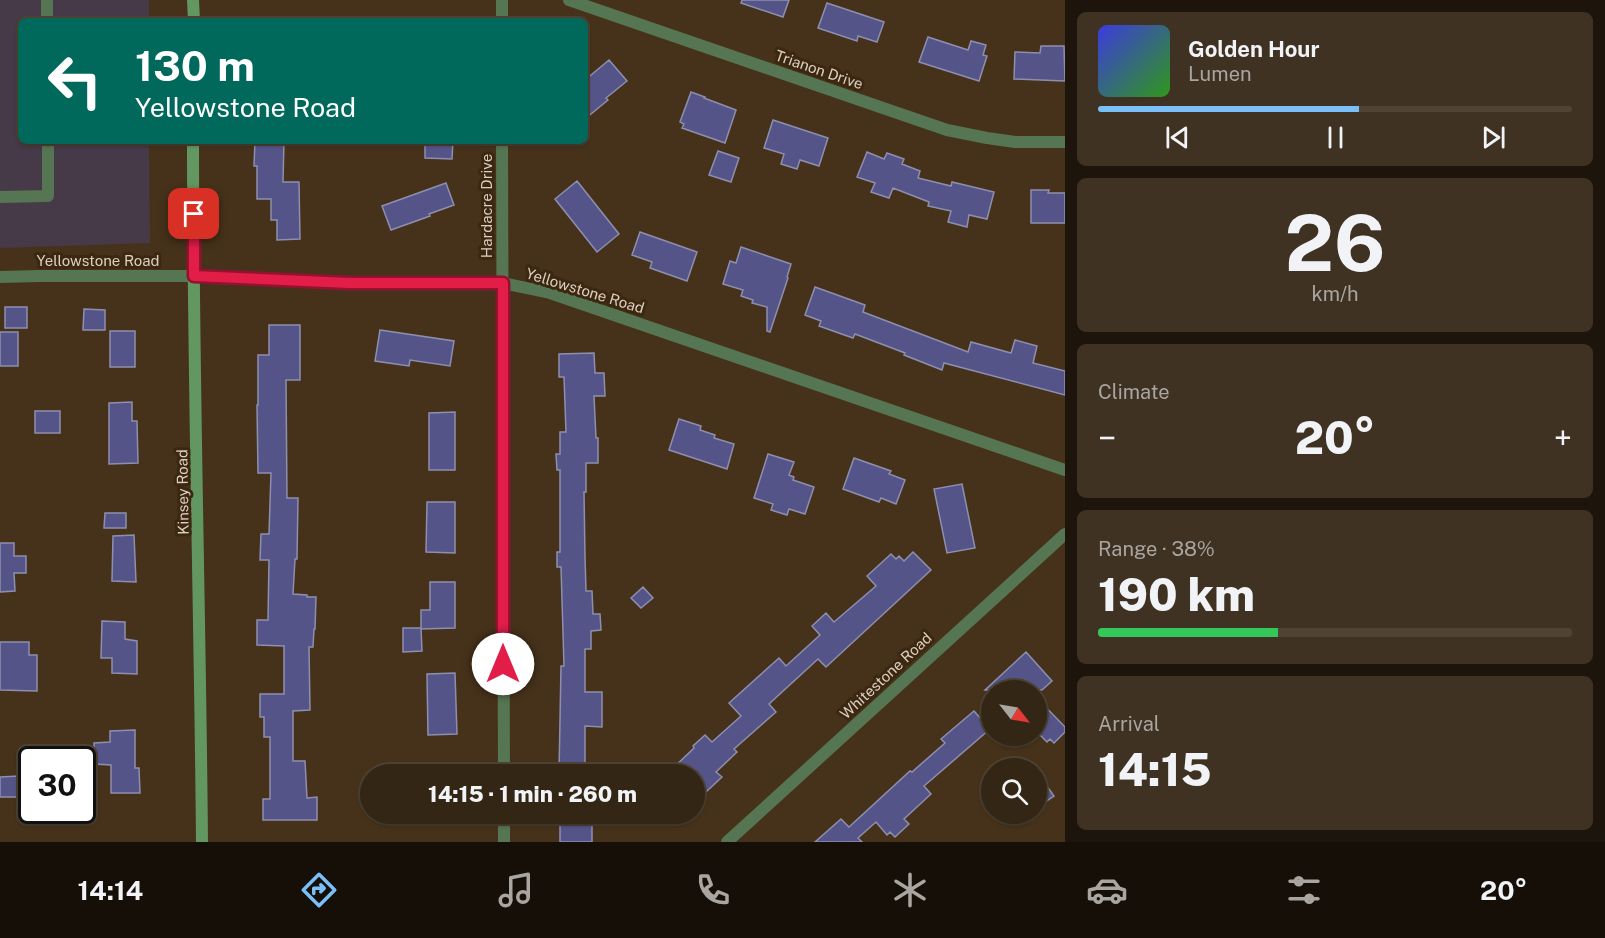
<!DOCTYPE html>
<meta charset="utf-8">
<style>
:root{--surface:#342614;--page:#3f3222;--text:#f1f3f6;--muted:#a9a5a0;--line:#4e4334;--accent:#7abff8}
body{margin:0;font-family:"Public Sans",sans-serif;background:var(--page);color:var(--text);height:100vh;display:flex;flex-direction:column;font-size:22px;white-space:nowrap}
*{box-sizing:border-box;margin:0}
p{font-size:20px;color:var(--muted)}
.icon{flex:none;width:33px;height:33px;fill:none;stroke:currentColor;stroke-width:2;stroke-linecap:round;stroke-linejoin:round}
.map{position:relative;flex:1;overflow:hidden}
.details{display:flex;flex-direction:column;gap:12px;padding:12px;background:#1d150b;width:540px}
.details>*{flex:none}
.guide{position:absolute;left:18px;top:18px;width:570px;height:126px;border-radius:9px;box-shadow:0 2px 4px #0004,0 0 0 2px var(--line);background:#00695c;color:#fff;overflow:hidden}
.needle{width:39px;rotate:121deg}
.buttons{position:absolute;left:981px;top:680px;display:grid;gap:12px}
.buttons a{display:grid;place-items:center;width:66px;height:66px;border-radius:50%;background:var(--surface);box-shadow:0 2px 4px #0004,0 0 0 2px var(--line);font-size:30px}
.speed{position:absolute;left:18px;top:746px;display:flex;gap:12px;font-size:30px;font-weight:700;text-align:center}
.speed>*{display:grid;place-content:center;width:78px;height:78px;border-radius:50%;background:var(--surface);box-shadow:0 2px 4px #0004,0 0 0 2px var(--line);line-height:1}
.speed .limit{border:3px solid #111;border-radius:9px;background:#fff;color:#111}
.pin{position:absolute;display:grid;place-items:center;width:51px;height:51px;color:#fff;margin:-26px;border-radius:12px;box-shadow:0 3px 9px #0006}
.me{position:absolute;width:66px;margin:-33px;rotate:0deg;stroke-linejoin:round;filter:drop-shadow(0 0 4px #0008)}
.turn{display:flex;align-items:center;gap:21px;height:126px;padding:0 18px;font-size:27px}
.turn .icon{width:78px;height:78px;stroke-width:2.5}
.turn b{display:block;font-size:42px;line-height:51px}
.big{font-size:45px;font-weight:800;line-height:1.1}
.details .card{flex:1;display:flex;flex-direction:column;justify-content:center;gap:9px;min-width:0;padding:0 21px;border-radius:9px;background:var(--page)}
.details .dial{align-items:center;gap:0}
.dial b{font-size:78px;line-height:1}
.song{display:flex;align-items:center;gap:18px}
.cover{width:72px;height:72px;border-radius:9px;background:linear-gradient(135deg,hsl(240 70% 55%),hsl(110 70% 35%))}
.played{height:6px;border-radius:3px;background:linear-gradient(90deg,var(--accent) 55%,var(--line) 55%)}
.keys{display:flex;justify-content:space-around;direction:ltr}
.heat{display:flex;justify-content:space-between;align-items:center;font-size:33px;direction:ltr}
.charge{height:9px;border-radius:4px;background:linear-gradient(90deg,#34c759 38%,var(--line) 0)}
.trip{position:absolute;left:360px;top:764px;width:345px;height:60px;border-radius:30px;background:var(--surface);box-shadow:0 2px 4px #0004,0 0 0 2px var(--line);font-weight:800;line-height:60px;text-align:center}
.dock{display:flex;height:96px;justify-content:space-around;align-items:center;background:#150f08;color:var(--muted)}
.dock .icon{width:42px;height:42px}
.dock .active{color:var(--accent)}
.dock b{font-size:27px;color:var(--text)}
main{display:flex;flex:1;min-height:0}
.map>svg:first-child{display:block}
.education{fill:#463948}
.building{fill:#555488;stroke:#8e8faf;stroke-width:1.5}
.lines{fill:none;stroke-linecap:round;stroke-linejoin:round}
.lane{stroke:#557553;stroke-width:12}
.street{stroke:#557553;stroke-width:12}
.secondary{stroke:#639761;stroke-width:12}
.route-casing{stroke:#92132f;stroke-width:15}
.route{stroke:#e11d48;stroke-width:10}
.labels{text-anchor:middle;stroke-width:6;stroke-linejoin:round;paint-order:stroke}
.street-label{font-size:15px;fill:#dccfc1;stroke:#3c2810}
</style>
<main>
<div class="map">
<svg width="1065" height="842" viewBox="0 0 1065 842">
<rect width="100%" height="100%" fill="#46321a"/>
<!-- education -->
<path class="education" d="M0,0H149V21H21V141H149L150,243L0,248Z"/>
<!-- building -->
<path class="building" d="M742,0H789L783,17L741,3Z
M827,3L884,22L877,42L858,36L857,41L818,28Z
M928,37L968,50L971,41L986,45L983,55L987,56L979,81L919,62Z
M1041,46H1064L1065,81L1014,79L1015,52L1040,53Z
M609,60L627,81L606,98L608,100L585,119V80Z
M691,92L705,97L704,98L736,110L725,143L682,128L684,124L680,122Z
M773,120L828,138L819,166L800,160L797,169L781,164L784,154L764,148Z
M255,141H284L283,182H299L300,239L277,240V220H271V199H257V166H254Z
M425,141H453L452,159L425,158Z
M718,151L739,158L731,182L709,175Z
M867,152L884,159L887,153L904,159L902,164L920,171L918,178L951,186L952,182L994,192L987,219L969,215L967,227L948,222L951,211L928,206L929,202L893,188L889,198L871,192L875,183L857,177Z
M577,181L619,234L597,252L555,199Z
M446,183L454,205L429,214L430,216L391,230L382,206Z
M1031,190H1049L1048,193H1065V223H1031Z
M640,232L697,252L687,281L650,268L652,262L632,255Z
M741,247L791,264L787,277L788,278L770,332L767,331V307L752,303L753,300L741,296L743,290L723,284L730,261L736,263Z
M815,287L865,305L863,312L968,352L971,342L1011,353L1015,340L1037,346L1033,363L1065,371V395L944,363L942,370L904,355L905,353L855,334L853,338L819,326L821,321L805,315Z
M5,307H27V328H5Z
M84,309L105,310V330H83Z
M269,325H300V380H286L287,498H298L297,559H295L293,594L307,595V597H316L315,629H314L313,647H309L310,710L293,711V761H305L307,798L317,797V820H263V799H270V737H264V717H260V694H284V646L257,645V620H268L269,560H260L261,534H269L271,473H258L257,405H258V355H269Z
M380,330L454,341L450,366L410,360L409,366L375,361Z
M110,331H135V367H110Z
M0,332H18V366H0Z
M594,353L595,373H604L605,396H594L596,438H598V463H586V492H584L585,557L586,591H592L593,614H600L601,630L591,631V649H585V692H602V727L585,726V774H559L561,666H564L561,567H557V552H560V470H557L556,454H560V432H566L564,377H559V354Z
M132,402V421H137L138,463L109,464V403Z
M35,411H60V433H35Z
M455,412V470H429V413Z
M679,419L701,426L700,430L715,435L714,438L734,444L727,469L669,450Z
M768,454L794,462L789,475L794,477L793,480L814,487L805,514L789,509L787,515L771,510L773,504L754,498Z
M854,458L891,471L889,474L905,480L896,504L881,498L879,502L843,489Z
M962,484L975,548L947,553L934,489Z
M427,502H455V553L426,552Z
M105,513H126V528H104Z
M134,535L136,582L112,581L113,536Z
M0,543H14V556H26V573H14L15,591L0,592Z
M913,552L931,570L826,667L818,659L769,704L776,712L734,749L737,752L716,772L722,777L694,803V774H667L694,748L693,746L705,735L712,742L741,716L729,703L779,658L786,666L820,635L812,626L826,613L834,622L876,586L867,576L891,554L896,559L899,556L904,561Z
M430,582H455V628L421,629V610H430Z
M643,587L653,598L641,608L631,598Z
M102,621L125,622V639L137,641V674L112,673V658H101Z
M403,628H421L422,651L403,652Z
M0,642H29V655H37V691L0,690Z
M1026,652L1052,681L1042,690H985Z
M455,673L457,734L428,735L427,674Z
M1036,697L1065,727V732L1054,743L1050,739L1047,742L1036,731Z
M974,711L990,729L924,786L931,794L904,819L909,824L895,837L890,832L887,835L876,822L858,838L862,842H815L841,819L849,827L910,771L912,772L945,743L941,739Z
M135,730V768H139L140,793H111V765L94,764V743L110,742V731Z
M1036,771L1054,796L1036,808Z
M18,776V797H0V777Z
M560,824H592V842H560Z"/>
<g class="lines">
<!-- lane -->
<path class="lane" d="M47,0V21
M0,197L48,196V141"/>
<!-- street -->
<path class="street" d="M502,0V21
M569,0L947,130L987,138L1015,142H1065
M502,141L504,774
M0,277L39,276H194L349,283H503L550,293L1065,470
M504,813V842
M727,842L1065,534"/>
<!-- secondary -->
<path class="secondary" d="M193,0L194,21
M193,141C193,375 200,608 202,842"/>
</g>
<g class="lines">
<!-- route casing -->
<g class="route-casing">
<path id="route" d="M194,214V276L349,283H503V664"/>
</g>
<!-- route -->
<use href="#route" class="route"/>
</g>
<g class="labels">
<!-- street labels -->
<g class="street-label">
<text transform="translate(819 70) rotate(19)" y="5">Trianon Drive</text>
<text transform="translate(487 206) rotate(-90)" y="5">Hardacre Drive</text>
<text x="98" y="266">Yellowstone Road</text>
<text transform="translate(585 291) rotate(17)" y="5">Yellowstone Road</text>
<text transform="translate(183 492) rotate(-91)" y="5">Kinsey Road</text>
<text transform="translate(886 676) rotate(-43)" y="5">Whitestone Road</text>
</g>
</g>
</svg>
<div class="buttons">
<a><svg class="needle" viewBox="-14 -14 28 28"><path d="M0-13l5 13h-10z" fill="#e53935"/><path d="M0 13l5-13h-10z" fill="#a9a5a0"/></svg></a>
<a><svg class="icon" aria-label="search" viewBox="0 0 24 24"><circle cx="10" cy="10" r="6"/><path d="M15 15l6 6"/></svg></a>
</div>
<div class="speed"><div class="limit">30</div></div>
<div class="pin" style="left:194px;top:214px;background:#d93025"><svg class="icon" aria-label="arrive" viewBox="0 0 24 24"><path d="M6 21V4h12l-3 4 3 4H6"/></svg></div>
<svg class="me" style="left:503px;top:664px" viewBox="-20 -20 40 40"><circle r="19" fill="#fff"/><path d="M0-13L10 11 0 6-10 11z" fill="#e11d48"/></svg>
<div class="trip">14:15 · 1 min · 260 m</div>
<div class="guide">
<div class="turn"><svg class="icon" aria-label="left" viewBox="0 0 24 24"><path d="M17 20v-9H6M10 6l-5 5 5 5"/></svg><div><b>130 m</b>Yellowstone Road</div></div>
</div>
</div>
<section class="details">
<div class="card">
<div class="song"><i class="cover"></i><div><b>Golden Hour</b><p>Lumen</p></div></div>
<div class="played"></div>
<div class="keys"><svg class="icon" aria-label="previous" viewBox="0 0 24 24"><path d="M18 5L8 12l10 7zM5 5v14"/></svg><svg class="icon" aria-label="pause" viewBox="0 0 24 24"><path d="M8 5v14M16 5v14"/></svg><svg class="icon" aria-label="next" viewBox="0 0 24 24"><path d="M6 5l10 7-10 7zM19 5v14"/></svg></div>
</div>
<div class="card dial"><b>26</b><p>km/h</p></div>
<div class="card"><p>Climate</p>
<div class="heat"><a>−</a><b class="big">20°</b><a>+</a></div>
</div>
<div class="card"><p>Range · 38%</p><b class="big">190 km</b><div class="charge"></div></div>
<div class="card"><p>Arrival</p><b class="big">14:15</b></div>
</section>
</main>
<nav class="dock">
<b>14:14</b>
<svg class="icon active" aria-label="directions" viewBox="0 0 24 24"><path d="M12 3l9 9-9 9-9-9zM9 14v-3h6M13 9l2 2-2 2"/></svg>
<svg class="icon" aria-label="music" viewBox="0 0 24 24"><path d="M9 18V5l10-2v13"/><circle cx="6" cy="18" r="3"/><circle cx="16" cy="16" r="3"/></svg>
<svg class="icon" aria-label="phone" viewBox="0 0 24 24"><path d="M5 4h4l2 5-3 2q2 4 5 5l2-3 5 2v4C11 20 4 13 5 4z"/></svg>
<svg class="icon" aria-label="climate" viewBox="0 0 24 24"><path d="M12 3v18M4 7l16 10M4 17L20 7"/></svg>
<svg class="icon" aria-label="car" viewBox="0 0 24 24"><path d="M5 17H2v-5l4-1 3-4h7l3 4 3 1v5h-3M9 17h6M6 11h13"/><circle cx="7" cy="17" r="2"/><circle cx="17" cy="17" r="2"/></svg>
<svg class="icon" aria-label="filters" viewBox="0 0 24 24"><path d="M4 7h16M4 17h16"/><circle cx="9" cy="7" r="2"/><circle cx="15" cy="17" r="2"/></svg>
<b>20°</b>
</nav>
